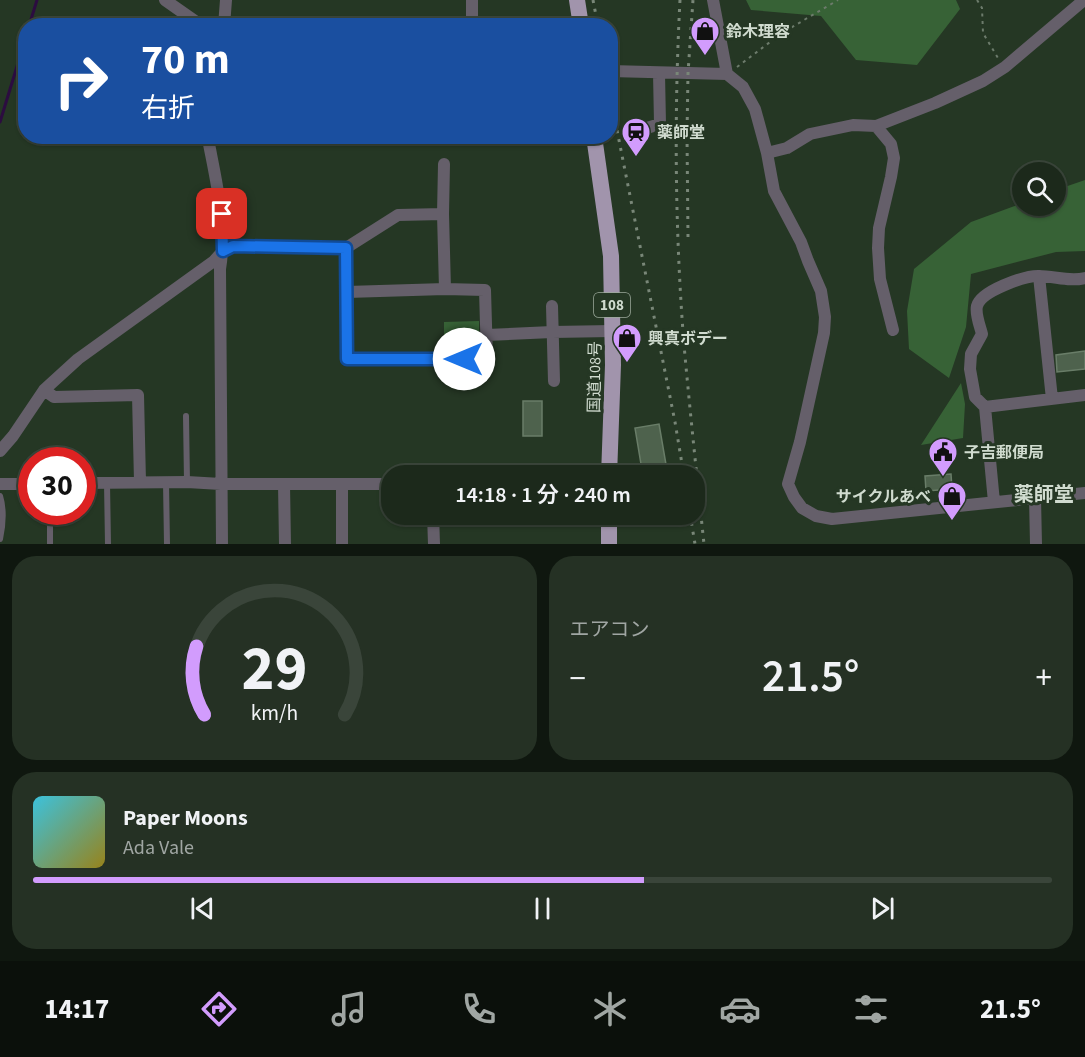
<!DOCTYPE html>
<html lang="ja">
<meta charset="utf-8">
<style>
:root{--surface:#1c291b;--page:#253124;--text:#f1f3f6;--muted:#a0a6a3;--line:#3a453a;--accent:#d29cfd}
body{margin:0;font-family:"Source Sans 3","Noto Sans JP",sans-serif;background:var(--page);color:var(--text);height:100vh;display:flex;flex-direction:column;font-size:22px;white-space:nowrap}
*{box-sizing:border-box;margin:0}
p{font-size:20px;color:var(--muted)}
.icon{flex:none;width:33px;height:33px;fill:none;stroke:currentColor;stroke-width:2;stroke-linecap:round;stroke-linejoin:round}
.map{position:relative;height:544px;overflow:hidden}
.side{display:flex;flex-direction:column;gap:12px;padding:12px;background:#0f170f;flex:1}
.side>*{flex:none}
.hud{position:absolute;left:18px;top:18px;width:600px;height:126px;border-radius:24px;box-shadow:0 2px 4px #0004,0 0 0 2px var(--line);background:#1a4fa0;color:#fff;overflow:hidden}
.controls{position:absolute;left:1012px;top:162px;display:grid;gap:12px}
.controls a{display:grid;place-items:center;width:54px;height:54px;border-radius:50%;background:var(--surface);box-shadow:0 2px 4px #0004,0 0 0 2px var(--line);font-size:30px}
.speed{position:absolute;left:18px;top:447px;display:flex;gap:12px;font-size:30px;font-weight:700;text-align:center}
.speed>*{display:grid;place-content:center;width:78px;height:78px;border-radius:50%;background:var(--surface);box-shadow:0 2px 4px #0004,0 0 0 2px var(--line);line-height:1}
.speed .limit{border:9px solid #d22;background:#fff;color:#111}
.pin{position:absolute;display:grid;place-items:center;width:51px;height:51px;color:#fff;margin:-26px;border-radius:12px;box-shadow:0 3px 9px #0006}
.me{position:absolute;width:66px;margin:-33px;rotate:270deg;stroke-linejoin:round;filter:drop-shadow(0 0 4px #0008)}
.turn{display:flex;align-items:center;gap:21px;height:126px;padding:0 24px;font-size:27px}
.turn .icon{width:78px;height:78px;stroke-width:2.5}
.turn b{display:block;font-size:42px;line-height:51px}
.big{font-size:45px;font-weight:600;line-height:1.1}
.side .widget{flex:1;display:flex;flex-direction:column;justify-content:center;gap:9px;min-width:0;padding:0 21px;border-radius:24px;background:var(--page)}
.side .dial{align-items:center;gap:0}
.dial svg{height:156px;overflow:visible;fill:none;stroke:var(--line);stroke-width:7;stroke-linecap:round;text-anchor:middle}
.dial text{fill:var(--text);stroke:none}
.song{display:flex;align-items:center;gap:18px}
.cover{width:72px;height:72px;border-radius:9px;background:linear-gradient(135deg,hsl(190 70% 55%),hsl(50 70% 35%))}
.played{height:6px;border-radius:3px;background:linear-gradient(90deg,var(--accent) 60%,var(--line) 60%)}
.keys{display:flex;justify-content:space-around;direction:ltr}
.heat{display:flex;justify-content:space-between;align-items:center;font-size:33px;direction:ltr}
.side .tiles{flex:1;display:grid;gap:12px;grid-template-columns:1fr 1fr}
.widget:last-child{grid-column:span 2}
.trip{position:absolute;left:381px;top:465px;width:324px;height:60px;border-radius:24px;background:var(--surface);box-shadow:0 2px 4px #0004,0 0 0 2px var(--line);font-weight:600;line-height:60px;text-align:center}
.menu{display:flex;height:96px;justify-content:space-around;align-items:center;background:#0b100b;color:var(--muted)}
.menu .icon{width:42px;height:42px}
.menu .active{color:var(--accent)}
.menu b{font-size:27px;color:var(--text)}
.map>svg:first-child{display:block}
.green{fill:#376236}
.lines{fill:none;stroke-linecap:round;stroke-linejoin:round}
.stream{stroke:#2c0c40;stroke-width:3}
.building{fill:#4e624d;stroke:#697d68;stroke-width:1.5}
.path{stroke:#6c7b6b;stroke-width:2;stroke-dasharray:3 4.5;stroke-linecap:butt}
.service{stroke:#655f6a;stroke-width:6}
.minor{stroke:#655f6a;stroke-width:12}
.trunk{stroke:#a194ac;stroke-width:16}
.rail{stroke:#798778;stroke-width:3;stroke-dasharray:3 6;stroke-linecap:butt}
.route-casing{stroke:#114b97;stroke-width:15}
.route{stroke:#1a73e8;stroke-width:10}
.labels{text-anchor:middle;stroke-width:6;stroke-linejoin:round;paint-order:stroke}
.shield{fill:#253724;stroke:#9daa9c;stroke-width:1.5}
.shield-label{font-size:15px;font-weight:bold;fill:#d0dbcf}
.poi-label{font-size:16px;font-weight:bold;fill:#d0dbcf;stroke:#253724;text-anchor:start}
.street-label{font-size:16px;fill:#d0dbcf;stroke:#253724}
.quarter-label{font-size:20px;font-weight:bold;fill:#d0dbcf;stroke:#253724}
</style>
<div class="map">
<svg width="1085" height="544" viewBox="0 0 1085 544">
<rect width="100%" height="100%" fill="#253724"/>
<!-- green -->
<path class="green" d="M746,0H956L960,9L917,65L856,60L821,16L751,10Z
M1085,180V251L1056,252L971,274L966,327L949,378L909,349L907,311L914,269L971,222L1023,203V206H1056V190Z
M479,321V349L471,353L444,354V322Z
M961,383L965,404L963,438L921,445Z"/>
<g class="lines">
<!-- stream -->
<path class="stream" d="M29,26L37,0
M0,122L26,37"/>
</g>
<!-- building -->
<path class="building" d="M1085,351V369L1057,372L1056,355Z
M523,401H542V436H523Z
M659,424L668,476H643L635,428Z
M951,474L952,489L926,491L925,476Z"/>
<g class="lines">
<!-- path -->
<path class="path" d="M977,0L982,8L983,33L998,58
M737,67L782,33L838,0"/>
<!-- service -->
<path class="service" d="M186,416L187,482
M166,482L167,544
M107,483L108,544
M0,496C4,509 3,525 0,539
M50,512V544"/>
<!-- minor -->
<path class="minor" d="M165,0L202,26
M472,0V26
M713,0L727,74
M224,26L226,0
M610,71L727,74L743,87L755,109L767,153L774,191L801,242L808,261L821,291L825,317L824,333L800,442L788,484L794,497L802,508L816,516L832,519L1085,493
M876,126L891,144L894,158L891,177L879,228L878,248L880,279L893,330
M640,130L660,124L659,73
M210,136L209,144C217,185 227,227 220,269L222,544
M767,153L787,148L810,134L853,125L876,126L935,103L983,81L1005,67L1084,0
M444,164L443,214L445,289
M346,248L347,359H487L485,290L445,289L347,292
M1039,276L1052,399
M552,306L554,381
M487,335L552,332L612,331
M44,390L54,397L138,395L140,482
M985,407L975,397L970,369L971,354L982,334C980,326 975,314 977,306C981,291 1024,276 1038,276C1055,276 1069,282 1085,278
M0,451L13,436L44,390L78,359L214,261L223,251L233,245L346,248L398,215L443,214
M82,483L187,482L221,484H392
M0,484H32
M284,484L285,544
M342,484V544
M1035,498L1036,544
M994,502L985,407L1085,395
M433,514L434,544"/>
<!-- trunk -->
<path class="trunk" d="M577,0L581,26
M594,136L611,256L613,365L609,476
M609,514V544"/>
<!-- rail -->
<path class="rail" d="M593,0L598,26
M680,0C674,115 675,230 684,345C690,411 697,478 704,544
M610,95L675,422L684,476
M688,237L687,135L688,73L693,0
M690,514L695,544"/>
</g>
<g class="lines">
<!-- route casing -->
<g class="route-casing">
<path id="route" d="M222,214L223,251L233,246L346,248L347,359H464"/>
</g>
<!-- route -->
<use href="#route" class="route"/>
</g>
<!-- icons -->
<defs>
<g id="shop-pin" transform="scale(1.5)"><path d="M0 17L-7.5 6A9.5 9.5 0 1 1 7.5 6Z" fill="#d29cfd" stroke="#253724"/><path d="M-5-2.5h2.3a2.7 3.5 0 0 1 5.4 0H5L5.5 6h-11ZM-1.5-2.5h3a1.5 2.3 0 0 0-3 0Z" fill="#111"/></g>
<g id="station-pin" transform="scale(1.5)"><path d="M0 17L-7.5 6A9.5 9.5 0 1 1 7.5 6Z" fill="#d29cfd" stroke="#253724"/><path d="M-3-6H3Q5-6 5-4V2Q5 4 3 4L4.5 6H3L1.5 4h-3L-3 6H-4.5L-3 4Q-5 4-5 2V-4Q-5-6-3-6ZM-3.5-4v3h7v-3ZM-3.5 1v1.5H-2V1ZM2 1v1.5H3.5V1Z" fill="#111"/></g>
<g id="civic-pin" transform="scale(1.5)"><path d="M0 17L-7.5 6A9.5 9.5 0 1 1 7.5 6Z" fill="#d29cfd" stroke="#253724"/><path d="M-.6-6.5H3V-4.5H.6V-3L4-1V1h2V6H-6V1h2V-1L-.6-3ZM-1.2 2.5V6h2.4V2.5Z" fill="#111"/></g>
</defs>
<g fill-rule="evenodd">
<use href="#shop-pin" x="705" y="31"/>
<use href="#station-pin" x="636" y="132"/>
<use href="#shop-pin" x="627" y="338"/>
<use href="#civic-pin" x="943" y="452"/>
<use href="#shop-pin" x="952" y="496"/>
</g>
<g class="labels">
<!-- shield labels -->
<rect class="shield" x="594" y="293" width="36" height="24" rx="4.5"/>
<g class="shield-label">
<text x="612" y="310">108</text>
</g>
<!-- poi labels -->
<g class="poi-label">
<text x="726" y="37">鈴木理容</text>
<text x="657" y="138">薬師堂</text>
<text x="648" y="344">興真ボデー</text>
<text x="964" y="458">子吉郵便局</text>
<text x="931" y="502" text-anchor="end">サイクルあべ</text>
</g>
<!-- street labels -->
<g class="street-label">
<text transform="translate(594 377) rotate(-89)" y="6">国道108号</text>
</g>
<!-- quarter labels -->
<g class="quarter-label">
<text x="1044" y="501">薬師堂</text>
</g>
</g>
</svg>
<div class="controls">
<a><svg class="icon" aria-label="search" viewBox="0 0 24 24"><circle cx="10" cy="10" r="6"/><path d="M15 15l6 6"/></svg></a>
</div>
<div class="speed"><div class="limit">30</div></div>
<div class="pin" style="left:222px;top:214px;background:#d93025"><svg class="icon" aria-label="arrive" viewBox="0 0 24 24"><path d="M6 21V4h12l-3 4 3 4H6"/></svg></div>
<svg class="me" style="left:464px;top:359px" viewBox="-20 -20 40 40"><circle r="19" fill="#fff"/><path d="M0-13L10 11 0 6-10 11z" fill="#1a73e8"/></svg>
<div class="trip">14:18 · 1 分 · 240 m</div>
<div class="hud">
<div class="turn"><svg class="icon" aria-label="right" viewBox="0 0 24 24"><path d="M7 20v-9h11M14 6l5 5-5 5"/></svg><div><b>70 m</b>右折</div></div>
</div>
</div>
<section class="side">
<div class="tiles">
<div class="widget dial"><svg viewBox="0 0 100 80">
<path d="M14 69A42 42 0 1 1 86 69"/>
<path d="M14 69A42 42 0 0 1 10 34" stroke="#d29cfd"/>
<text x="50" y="56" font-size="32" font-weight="700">29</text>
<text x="50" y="72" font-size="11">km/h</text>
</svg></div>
<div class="widget"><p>エアコン</p>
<div class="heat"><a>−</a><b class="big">21.5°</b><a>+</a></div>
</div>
<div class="widget">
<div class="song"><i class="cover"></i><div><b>Paper Moons</b><p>Ada Vale</p></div></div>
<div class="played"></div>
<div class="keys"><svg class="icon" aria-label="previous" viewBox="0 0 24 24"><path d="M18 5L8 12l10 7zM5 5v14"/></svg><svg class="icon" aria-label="pause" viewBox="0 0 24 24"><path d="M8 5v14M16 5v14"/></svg><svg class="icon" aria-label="next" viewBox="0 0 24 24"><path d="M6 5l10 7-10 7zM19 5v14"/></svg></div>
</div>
</div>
</section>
<nav class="menu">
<b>14:17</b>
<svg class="icon active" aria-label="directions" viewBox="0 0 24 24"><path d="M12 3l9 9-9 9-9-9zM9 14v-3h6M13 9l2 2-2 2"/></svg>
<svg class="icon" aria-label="music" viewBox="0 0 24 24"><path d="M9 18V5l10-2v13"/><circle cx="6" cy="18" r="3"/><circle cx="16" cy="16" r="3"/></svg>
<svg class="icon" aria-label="phone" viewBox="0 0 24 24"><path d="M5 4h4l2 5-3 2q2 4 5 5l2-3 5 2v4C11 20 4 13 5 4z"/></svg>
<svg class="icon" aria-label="climate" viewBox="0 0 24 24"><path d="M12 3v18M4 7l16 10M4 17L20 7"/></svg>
<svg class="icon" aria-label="car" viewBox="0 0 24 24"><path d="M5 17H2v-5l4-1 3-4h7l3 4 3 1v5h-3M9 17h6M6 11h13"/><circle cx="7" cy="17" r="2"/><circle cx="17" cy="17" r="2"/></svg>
<svg class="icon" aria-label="filters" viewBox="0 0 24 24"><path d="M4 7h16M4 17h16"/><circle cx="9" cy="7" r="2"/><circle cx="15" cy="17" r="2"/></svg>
<b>21.5°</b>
</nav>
